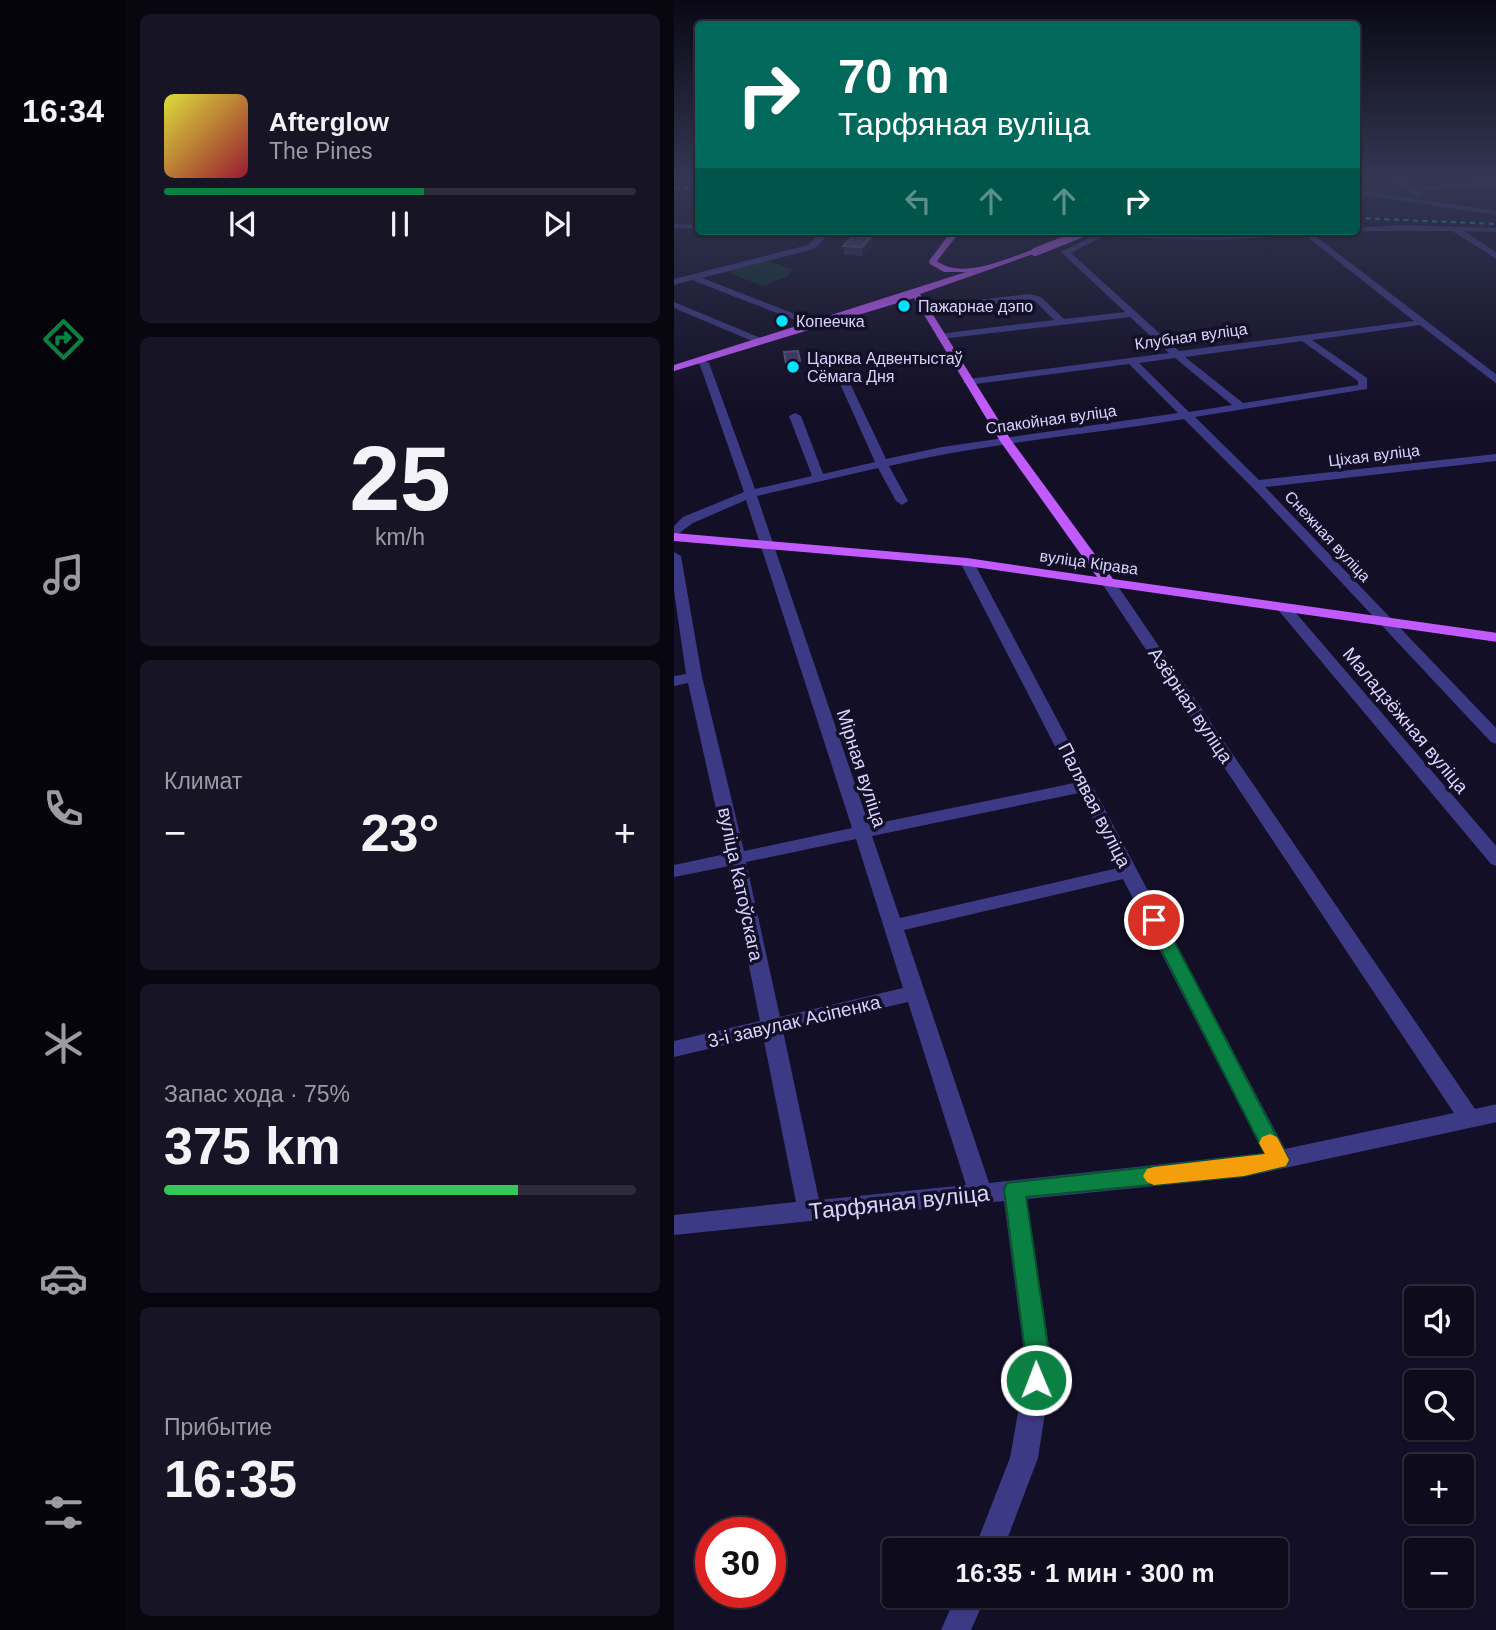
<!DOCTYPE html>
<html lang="ru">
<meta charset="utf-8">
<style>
:root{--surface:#0e0b1c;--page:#171425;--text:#f1f3f6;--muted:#9b9ba3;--line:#2e2b3b;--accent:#0b8043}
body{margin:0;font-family:Helvetica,sans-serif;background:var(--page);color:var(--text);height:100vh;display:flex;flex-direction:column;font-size:26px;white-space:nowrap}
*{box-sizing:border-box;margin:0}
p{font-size:23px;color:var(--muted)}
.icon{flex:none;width:38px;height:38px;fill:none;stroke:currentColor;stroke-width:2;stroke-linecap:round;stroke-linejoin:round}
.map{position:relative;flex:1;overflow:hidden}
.details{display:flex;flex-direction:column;gap:14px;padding:14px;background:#08060f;width:548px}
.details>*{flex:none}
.top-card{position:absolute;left:21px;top:21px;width:665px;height:214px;border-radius:7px;box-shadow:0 2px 5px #0004,0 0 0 2px var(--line);background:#00695c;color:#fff;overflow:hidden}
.fabs{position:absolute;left:730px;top:1286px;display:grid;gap:14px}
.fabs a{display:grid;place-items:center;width:70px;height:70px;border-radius:7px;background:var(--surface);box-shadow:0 2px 5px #0004,0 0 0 2px var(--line);font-size:35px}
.speed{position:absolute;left:21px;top:1517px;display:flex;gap:14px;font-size:35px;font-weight:700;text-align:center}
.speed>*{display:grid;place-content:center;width:91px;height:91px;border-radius:50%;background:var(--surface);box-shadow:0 2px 5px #0004,0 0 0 2px var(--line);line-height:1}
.speed .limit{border:10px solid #d22;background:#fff;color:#111}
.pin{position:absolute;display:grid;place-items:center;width:60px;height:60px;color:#fff;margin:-30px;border:4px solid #fff;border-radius:50%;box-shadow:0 2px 7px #0007}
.me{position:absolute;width:77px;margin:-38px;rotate:359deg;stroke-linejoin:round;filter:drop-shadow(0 0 5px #0008)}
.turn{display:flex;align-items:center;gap:24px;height:147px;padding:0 28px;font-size:32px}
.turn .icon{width:91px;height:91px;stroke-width:2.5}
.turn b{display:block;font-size:49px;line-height:60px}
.lanes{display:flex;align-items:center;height:66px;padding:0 28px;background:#0003;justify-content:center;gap:35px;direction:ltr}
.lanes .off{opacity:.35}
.big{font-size:52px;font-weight:700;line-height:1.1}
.details .card{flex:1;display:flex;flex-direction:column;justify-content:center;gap:10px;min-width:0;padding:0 24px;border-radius:10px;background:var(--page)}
.details .dial{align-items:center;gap:0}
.dial b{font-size:91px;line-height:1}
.song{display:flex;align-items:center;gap:21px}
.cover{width:84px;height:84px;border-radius:10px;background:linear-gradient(135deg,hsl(60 70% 55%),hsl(350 70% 35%))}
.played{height:7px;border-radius:4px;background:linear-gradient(90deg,var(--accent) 55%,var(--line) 55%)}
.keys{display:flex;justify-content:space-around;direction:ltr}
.heat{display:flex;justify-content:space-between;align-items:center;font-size:38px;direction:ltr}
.charge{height:10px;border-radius:5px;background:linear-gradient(90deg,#34c759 75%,var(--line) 0)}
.trip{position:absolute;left:208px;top:1538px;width:406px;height:70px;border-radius:7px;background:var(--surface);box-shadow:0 2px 5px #0004,0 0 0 2px var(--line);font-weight:700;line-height:70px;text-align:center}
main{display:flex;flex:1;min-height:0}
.dock{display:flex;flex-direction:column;width:126px;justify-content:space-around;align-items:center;background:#06040b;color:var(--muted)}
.dock .icon{width:49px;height:49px}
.dock .active{color:var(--accent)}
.dock b{font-size:32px;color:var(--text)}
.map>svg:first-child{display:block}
.green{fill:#12302f}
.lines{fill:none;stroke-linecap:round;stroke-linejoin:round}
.minor{fill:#3d3a85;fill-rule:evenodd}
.major{fill:#c25bff;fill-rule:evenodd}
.rail{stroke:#00e5ff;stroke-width:2;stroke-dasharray:5 4.5;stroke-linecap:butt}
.major-bridge{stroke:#c25bff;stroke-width:8}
.wall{fill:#312854}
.shaded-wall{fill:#1d163a}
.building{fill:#433a66;stroke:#5a527e;stroke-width:2}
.route{fill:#0b8043;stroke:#07532c;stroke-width:2}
.slow{fill:#f59e0b}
.poi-dot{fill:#00e5ff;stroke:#130f26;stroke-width:2.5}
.labels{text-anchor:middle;stroke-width:7;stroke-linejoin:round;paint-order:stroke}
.far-poi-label{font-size:16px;fill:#d9d4ff;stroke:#130f26;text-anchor:start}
.far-street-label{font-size:16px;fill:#d9d4ff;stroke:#130f26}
.street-label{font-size:19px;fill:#d9d4ff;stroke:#130f26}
.near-street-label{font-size:23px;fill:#d9d4ff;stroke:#130f26}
</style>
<main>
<nav class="dock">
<b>16:34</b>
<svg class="icon active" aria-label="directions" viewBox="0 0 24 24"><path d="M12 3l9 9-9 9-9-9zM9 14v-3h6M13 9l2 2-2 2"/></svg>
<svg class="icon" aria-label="music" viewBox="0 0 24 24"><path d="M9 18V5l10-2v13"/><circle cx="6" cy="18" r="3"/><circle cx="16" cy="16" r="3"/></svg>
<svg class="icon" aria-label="phone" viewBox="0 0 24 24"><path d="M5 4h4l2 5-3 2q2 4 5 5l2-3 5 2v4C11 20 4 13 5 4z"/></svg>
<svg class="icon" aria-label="climate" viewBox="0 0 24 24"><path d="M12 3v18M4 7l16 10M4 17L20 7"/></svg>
<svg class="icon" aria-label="car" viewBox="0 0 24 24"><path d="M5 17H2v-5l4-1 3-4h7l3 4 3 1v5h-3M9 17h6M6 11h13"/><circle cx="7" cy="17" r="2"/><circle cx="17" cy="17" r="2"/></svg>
<svg class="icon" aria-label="filters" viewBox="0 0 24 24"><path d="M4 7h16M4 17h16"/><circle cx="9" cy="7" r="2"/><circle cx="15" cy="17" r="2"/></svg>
</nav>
<section class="details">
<div class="card">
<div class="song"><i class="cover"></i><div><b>Afterglow</b><p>The Pines</p></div></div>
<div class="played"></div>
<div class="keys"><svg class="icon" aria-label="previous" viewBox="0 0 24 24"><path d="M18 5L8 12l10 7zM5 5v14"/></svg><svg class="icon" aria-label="pause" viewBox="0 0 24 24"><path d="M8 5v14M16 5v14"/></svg><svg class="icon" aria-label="next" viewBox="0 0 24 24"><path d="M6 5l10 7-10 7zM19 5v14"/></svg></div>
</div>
<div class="card dial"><b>25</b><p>km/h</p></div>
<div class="card"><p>Климат</p>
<div class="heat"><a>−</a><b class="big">23°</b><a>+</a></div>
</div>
<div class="card"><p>Запас хода · 75%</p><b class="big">375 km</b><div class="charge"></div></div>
<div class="card"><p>Прибытие</p><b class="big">16:35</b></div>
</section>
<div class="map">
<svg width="823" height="1630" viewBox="0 0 823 1630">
<rect width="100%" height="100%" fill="#130f26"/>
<!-- green -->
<path class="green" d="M93,260L118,269L114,276L89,286L50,271Z"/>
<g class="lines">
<!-- minor -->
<path class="minor" d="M712,178H721L736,187L823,182V186L743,191L750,196L746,198Z
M682,190L823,211V215L682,194Z
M0,224L24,225V229L0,228Z
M727,225L823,228V232L790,231L823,253V259L778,231H679H682V228Z
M120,231H404L544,236L667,231L640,235L823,375V384L746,325L638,340L693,378V389L521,417L585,480L823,454V461L591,487L823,729V744L817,742L578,487L510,419C412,435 312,443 215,466L234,501L228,505L222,501L204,468L83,496L195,825L400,783L286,562L288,559H298L611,1149L780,1113L427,582L434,578L439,579L801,1109L823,1104V1122L570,1177L353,1199L378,1367L364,1458L329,1550H300L336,1458L352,1367L330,1201L0,1235V1215L122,1202L89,1036L0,1057V1041L86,1021L55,866L0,877V865L52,854L14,683L0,686V676L12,674L0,591V552L7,556L28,677L70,851L178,828L72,500L19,523L0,537V526L9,517L70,492L26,365L19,361L24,358L35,363L81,489L138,476L115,416L121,413L127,416L149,474L201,462L163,377L168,374L173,377L212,459L268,447L504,413L455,364L294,385L289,382L294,379L495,353L456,317L267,339L262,336L264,334L380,320L361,301L356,300L251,312L246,309L251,306L356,294L367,297L390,319L451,312L387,252L419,236L249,237L155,234L140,249L28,278L142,322V326L139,327L18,280L0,285V279L134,245L146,234ZM631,235L740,321L505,351L397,253L428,237L544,240ZM628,341L684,381V385L569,403L511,357ZM501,358L558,405L515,412L465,363ZM405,793L444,868L226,918L198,836ZM182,839L229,988L106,1017L72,862ZM449,879L590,1153L315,1183L230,930ZM234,1002L292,1185L145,1200L109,1031Z
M0,302L89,339L91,341L83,343L0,308Z
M610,604L615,605L823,847V866L817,864L605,611L603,608Z
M282,1596H312L297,1630H267Z"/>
<!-- major -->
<path class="major" d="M277,232L284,234L263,261C288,280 331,259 358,250L365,252L246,294L337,440L439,579L823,633V642L293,566L0,541V533L293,558L423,577L326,441L240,298L0,371V365L292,272H270L256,264L255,261Z"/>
<!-- rail -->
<path class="rail" d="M0,188L24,189
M682,218L823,224
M495,231H505"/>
<!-- major-bridge -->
<path class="major-bridge" d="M361,252L414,231"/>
</g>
<!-- wall -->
<path class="wall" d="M197,237L198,246L188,256L170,255L169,246Z"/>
<!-- shaded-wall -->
<path class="shaded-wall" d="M197,237L198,246L188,256V247Z
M126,361L128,372L113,373L112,363Z"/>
<!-- building -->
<path class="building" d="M179,236L197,237L188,247L169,246Z
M124,351L126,361L112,363L110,352Z"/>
<!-- sky -->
<linearGradient id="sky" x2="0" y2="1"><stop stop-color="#0a0815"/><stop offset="0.44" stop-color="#333752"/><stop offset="1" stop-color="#333752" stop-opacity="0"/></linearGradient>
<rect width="823" height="406" fill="url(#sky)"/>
<!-- route -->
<path class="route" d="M480,914L489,920L615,1160L612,1166L570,1176L352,1197L377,1367L371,1388L362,1392L354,1388L350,1380L353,1367L330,1189L333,1183L591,1154L472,920Z"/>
<!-- slow -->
<path class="slow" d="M596,1134L603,1137L615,1160L612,1166L570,1176L480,1185L473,1182L469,1176L473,1169L480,1167L591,1154L585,1143L588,1137Z"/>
<!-- markers -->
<g class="poi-dot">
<circle cx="230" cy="306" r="7"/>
<circle cx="108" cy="321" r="7"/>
<circle cx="119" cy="367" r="7"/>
</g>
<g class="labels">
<!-- far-poi labels -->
<g class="far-poi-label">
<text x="244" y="312">Пажарнае дэпо</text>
<text x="122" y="327">Копеечка</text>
<text x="133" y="364">Царква Адвентыстаў<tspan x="133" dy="18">Сёмага Дня</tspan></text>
</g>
<!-- far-street labels -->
<g class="far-street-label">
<text transform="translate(517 336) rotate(-8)" y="6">Клубная вуліца</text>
<text transform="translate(377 419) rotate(-8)" y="6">Спакойная вуліца</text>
<text transform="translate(700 455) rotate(-7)" y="6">Ціхая вуліца</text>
<text transform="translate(654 536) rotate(47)" y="6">Снежная вуліца</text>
<text transform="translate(415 562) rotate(8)" y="6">вуліца Кірава</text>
</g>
<!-- street labels -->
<g class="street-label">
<text transform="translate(517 705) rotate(56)" y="7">Азёрная вуліца</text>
<text transform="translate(732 720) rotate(50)" y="7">Маладзёжная вуліца</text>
<text transform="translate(188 768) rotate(72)" y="7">Мірная вуліца</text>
<text transform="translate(421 805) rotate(63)" y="7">Палявая вуліца</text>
<text transform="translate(67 884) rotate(78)" y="7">вуліца Катоўскага</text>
<text transform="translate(120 1021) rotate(-13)" y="7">3-і завулак Асіпенка</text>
</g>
<!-- near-street labels -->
<g class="near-street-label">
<text transform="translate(225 1202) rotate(-6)" y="8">Тарфяная вуліца</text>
</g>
</g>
</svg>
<div class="fabs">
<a><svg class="icon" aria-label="sound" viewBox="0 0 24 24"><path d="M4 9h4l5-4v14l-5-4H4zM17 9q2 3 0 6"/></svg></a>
<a><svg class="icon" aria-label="search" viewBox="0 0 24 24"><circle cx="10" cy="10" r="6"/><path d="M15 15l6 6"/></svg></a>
<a>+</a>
<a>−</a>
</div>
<div class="speed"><div class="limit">30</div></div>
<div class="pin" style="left:480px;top:920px;background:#d93025"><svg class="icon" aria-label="arrive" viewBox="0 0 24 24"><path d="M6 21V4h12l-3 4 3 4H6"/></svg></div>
<svg class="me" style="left:362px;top:1380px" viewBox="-20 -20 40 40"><circle r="17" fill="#0b8043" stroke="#fff" stroke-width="3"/><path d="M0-11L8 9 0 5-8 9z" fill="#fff"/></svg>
<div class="trip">16:35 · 1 мин · 300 m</div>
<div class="top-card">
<div class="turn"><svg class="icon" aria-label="right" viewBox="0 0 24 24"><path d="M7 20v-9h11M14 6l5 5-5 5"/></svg><div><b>70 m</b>Тарфяная вуліца</div></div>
<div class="lanes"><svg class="icon off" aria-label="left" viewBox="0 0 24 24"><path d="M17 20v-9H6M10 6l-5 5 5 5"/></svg><svg class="icon off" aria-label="ahead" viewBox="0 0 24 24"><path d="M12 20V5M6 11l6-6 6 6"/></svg><svg class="icon off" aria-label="ahead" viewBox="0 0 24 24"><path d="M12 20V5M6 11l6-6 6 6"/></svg><svg class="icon" aria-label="right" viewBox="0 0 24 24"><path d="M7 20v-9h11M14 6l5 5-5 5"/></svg></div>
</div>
</div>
</main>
